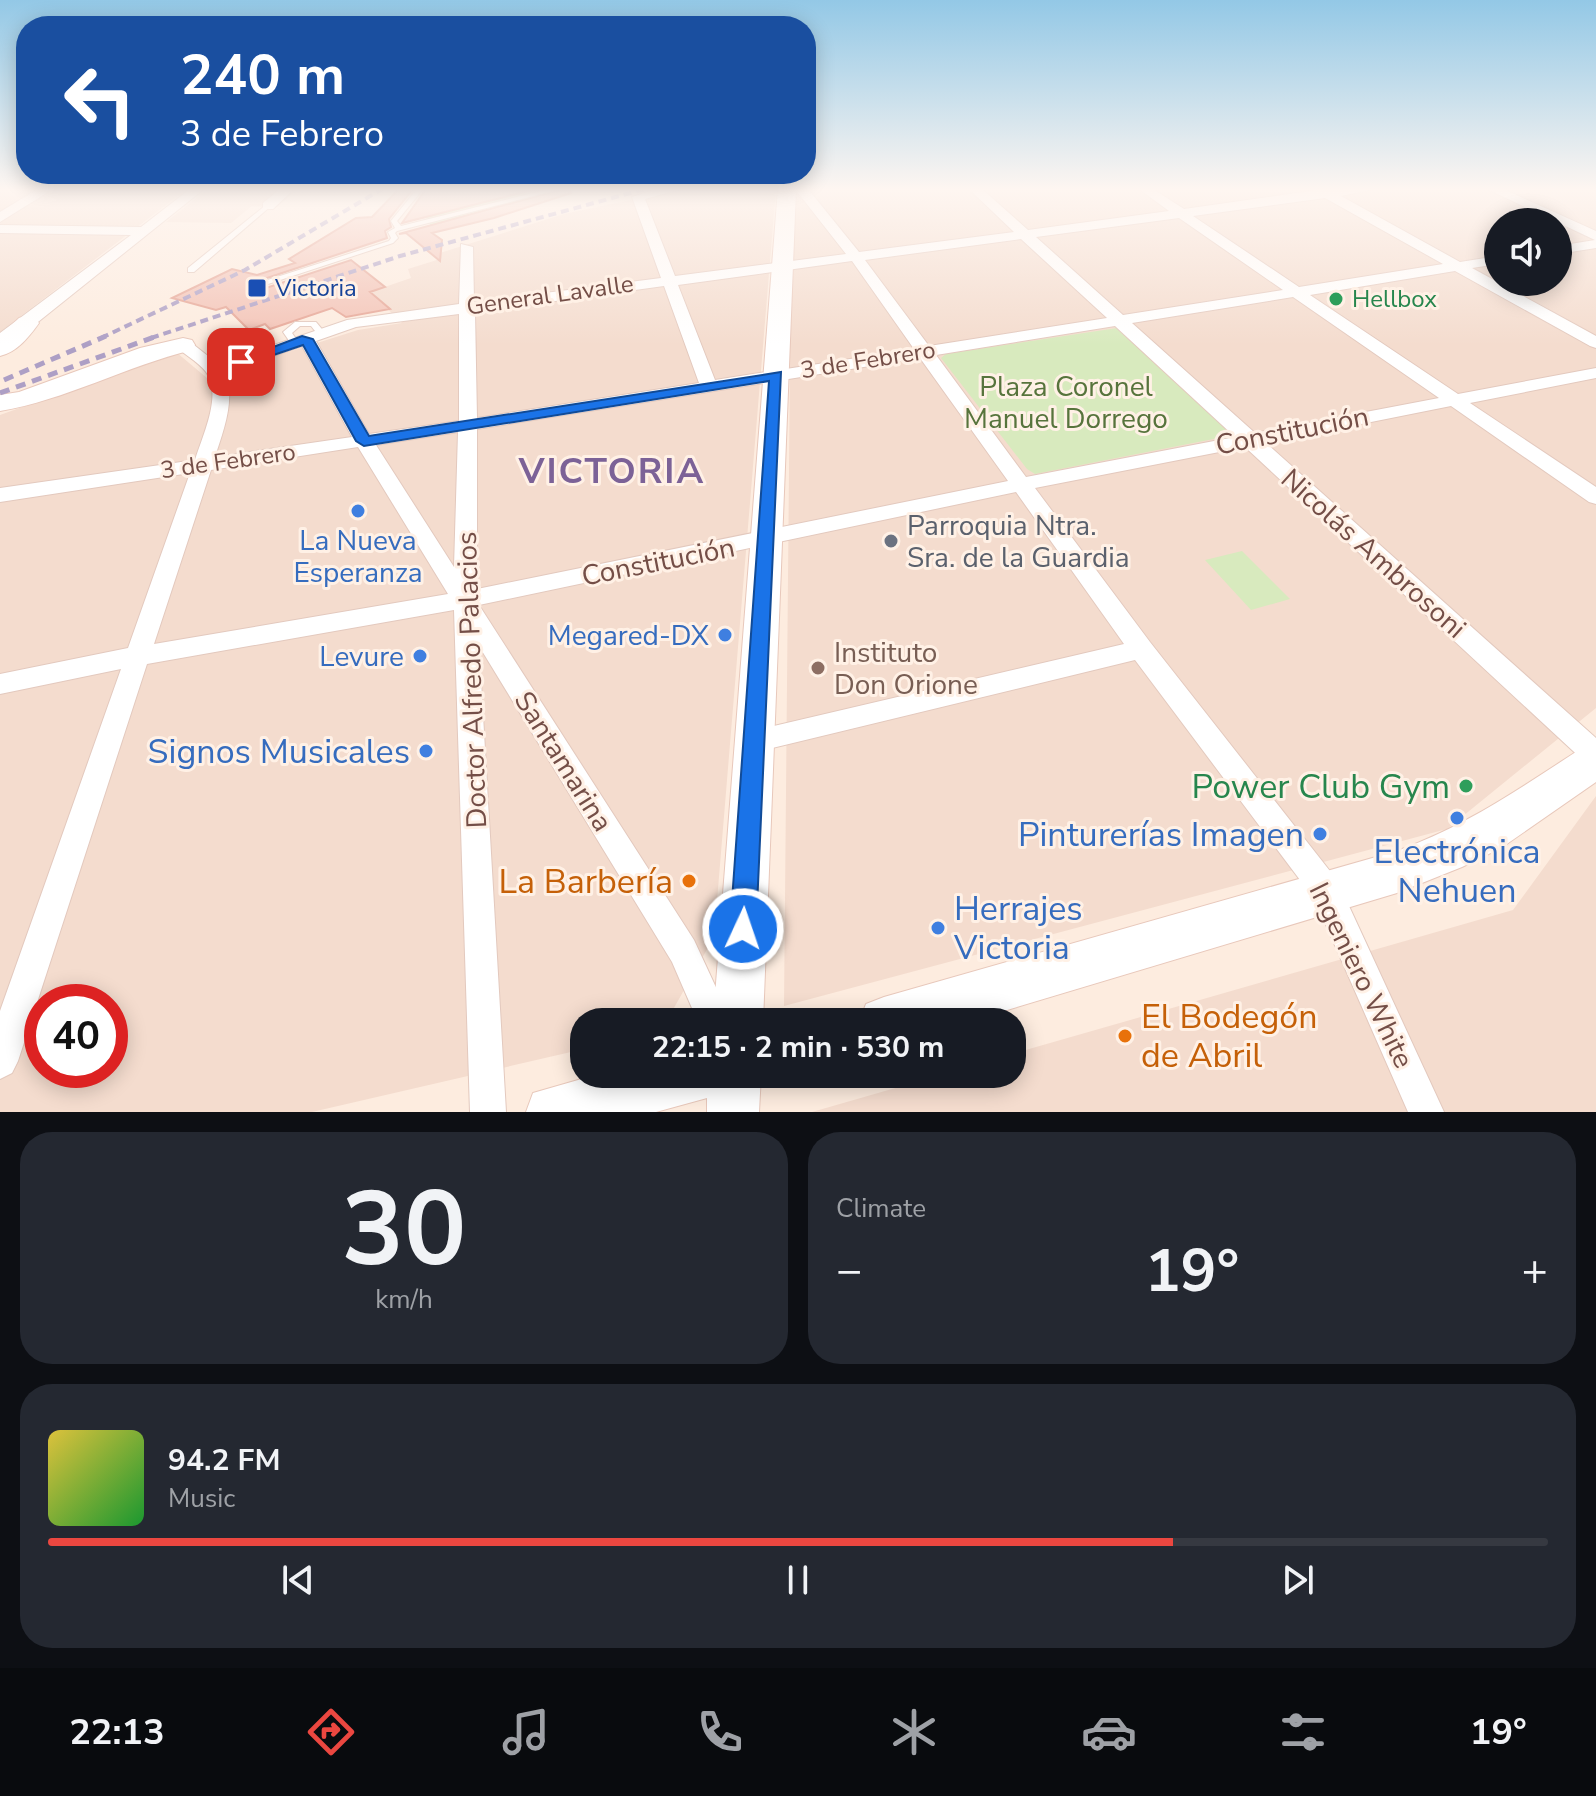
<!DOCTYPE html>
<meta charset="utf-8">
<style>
:root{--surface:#171b24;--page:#242831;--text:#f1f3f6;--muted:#9ea1a6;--line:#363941;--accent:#eb4740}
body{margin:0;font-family:"Nunito Sans",sans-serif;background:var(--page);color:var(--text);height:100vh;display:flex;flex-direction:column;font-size:30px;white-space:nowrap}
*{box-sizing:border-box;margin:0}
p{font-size:26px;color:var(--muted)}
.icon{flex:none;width:44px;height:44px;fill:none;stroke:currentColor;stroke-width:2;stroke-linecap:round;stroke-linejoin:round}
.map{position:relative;height:1112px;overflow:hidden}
.sheet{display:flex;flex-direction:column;gap:20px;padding:20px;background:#0d0f14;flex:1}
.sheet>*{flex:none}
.guide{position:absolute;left:16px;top:16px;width:800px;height:168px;border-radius:32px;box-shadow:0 4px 20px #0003;background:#1a4fa0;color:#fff;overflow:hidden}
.buttons{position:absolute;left:1484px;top:208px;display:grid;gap:16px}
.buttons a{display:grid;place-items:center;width:88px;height:88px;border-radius:50%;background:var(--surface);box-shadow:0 4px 20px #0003;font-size:40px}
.speed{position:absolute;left:24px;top:984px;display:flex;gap:16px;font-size:40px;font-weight:700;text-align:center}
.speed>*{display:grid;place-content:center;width:104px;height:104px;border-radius:50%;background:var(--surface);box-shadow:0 4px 20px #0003;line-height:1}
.speed .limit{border:12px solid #d22;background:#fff;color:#111}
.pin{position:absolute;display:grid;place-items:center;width:68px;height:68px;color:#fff;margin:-34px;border-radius:16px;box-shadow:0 4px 12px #0006}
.me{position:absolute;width:88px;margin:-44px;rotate:3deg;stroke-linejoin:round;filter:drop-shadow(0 0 6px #0008)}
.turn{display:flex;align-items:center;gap:28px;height:168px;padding:0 32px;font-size:36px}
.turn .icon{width:104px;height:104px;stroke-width:2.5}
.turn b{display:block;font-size:56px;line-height:68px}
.big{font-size:60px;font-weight:700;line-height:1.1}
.sheet .tile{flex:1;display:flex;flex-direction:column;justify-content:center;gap:12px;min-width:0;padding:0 28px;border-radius:32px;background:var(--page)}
.sheet .dial{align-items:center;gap:0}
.dial b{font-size:104px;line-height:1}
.song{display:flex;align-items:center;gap:24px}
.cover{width:96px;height:96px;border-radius:12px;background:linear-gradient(135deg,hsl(50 70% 55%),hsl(130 70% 35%))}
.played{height:8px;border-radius:4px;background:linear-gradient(90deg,var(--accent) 75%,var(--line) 75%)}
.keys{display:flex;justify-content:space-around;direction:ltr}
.heat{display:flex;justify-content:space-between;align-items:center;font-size:44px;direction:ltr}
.sheet .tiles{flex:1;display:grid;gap:20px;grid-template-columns:1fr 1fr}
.tile:last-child{grid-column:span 2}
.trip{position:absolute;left:570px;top:1008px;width:456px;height:80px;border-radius:32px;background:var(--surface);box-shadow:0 4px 20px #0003;font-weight:700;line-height:80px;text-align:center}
.tab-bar{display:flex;height:128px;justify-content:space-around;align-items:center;background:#090b0e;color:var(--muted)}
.tab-bar .icon{width:56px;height:56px}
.tab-bar .on{color:var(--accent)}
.tab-bar b{font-size:36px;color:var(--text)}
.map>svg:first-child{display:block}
.residential{fill:#f4dcce;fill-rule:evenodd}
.green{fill:#d8eabe}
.building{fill:#f3c3b6;stroke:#e6a696;stroke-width:2}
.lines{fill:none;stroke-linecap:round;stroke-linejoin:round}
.lane-casing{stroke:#e3c9be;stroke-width:2}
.street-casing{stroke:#e3c9be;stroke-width:2}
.secondary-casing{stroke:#e8c8bb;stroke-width:2}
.lane{fill:#fff;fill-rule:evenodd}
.street{fill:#fff;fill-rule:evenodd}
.secondary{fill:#fff;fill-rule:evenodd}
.rail-far1{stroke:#ad9fc5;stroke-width:4;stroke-dasharray:8 5;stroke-linecap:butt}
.rail{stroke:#ad9fc5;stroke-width:5;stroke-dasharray:10 7;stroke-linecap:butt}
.route{fill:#1a73e8;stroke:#114b97;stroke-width:2}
.transit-dot{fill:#1a4fb4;stroke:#fff1e6;stroke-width:3}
.leisure-dot{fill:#2e9e5b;stroke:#fff1e6;stroke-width:3}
.shop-dot{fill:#3f7fe0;stroke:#fff1e6;stroke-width:3}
.worship-dot{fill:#6b7280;stroke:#fff1e6;stroke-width:3}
.education-dot{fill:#8d6e63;stroke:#fff1e6;stroke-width:3}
.food-dot{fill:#e8710a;stroke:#fff1e6;stroke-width:3}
.labels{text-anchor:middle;stroke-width:6;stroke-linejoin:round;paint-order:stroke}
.far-transit-label{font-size:24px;fill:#164399;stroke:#fff1e6;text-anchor:start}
.far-street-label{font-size:24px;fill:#744e47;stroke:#fff1e6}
.far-leisure-label{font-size:24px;fill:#27864d;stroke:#fff1e6;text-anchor:start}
.park-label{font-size:28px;fill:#57743c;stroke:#fff1e6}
.street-label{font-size:28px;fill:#744e47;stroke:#fff1e6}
.worship-label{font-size:28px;fill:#5b616d;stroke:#fff1e6;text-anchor:start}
.shop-label{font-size:28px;fill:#366cbe;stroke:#fff1e6;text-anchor:end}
.education-label{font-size:28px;fill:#785e54;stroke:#fff1e6;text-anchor:start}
.near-shop-label{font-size:34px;fill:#366cbe;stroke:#fff1e6;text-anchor:end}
.near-leisure-label{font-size:34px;fill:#27864d;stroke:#fff1e6;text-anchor:end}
.near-food-label{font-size:34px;fill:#c56008;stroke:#fff1e6;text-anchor:end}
.district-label{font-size:36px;font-weight:bold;letter-spacing:2px;fill:#7c6297;stroke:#fff1e6}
</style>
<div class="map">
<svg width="1596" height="1112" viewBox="0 0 1596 1112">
<rect width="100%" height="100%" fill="#fdecdf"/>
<!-- residential -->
<path class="residential" d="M0,189H187L0,332Z
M208,189H298L277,207L252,206L231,223L166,222Z
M683,189H776L714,937L666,1022H584V1049L312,1112H0V415L176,352L207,378L358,330L402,323L370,292L411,278L408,269L440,259V253L564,214ZM42,1002H110V1070H42Z
M795,189H1596V708L1447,829L784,1006L791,257ZM1498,222H1558V282H1498Z
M1596,796V1112H812L944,1074H1012V1054L1513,910Z"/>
<!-- green -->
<path class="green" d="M427,189H578L553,198L431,226L426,218L443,198L420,197Z
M1117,328L1228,430L1229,436L1035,474L1027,469L941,358L946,354Z
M1242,551L1290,599L1251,610L1205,560Z"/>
<!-- building -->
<path class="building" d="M399,189H413L389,219L391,227L385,231L387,238L252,283L254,287L263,289L351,260L385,287L370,292L390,309L346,317L332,308L270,329L265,324L249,330L226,307L216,310L172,298L232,269L257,275L295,263L289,259L356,218L372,217Z
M426,189H536L402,223Z
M563,189H570L571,193L494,218L432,233L442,240L440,261L406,233L399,234Z"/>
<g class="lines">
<!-- lane casing -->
<g class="lane-casing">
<path id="lane" d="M417,189H423L397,221L401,226L549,189H560L397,231L395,233L398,238L393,243L262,286L255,284L389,241L391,238L388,232L395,228L391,221Z
M266,205L271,206L194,272H188V268Z
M295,322H316L326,334L325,336H319L311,326H300L292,333L299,343L295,345H292L283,332Z"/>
</g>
<!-- street casing -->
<g class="street-casing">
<path id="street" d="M38,189H53L0,222V212Z
M190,189H204L33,326L0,345V333L131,235L0,233V225L141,227Z
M280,189H294L273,209H263V203Z
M657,189H681L645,199L675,276L846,254L795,189H808L859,252L1014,232L969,189H982L1028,230L1169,211L1139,189H1153L1184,209L1325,189H1374L1341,196L1460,262L1498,256V264L1472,268L1596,336V348L1590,346L1455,271L1310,295L1458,394L1596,368V378L1470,403L1596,487V504L1589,502L1451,406L1266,443L1596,738V767L1586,763L1245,447L1035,488L1150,642L1337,880L1444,1112H1408L1315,900L1135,660L752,753L743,750L739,742L743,734L752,731L1124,644L1016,492L479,605L694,940L732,1022H698L672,962L479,646L506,1112H470L454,610L147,664L18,1061L12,1073L0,1079V1011L121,669L0,694V674L128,648L190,473L0,502V488L195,460C202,437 223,394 206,372C200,364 189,357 181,351L163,357L155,352L157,348L183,340L189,341L218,364L347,320L459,304L461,244L473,247L474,302L661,278L632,197ZM1325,198L1443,264L1299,287L1193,216ZM1179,218L1283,290L1123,315L1036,237ZM1021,239L1107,318L929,346L865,260ZM852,261L914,349L715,380L678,285ZM664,286L699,383L477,418L475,312ZM1293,297L1439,398L1255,433L1132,323ZM459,314V421L369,434L316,341L356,327ZM1115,326L1235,437L1026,477L936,355ZM302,346L352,437L215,457C223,431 236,400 225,373ZM920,358L1008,481L477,589V429ZM458,432L454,567L376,445ZM358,447L448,594L154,644L211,470Z
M1487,189H1503L1596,231V248L1558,254V246L1595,240Z"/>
</g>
<!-- secondary casing -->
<g class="secondary-casing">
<path id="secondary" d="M778,189H796L763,1022H713Z
M27,316L35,318L39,323C29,337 17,352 0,356V337L19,318Z
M183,338L192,340L195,345L192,350C126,366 66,400 0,411V395L19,392L140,348Z
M1596,743V782L1501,848L1462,867L1397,893L967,1022H859L866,1004L884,997L1397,851C1468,825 1519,789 1582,748Z
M599,1074H761L759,1112H707V1098L656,1112H526L533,1093Z"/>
</g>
<!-- lane -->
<use href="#lane" class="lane"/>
<!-- street -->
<use href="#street" class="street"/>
<!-- secondary -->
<use href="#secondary" class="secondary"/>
<!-- rail-far1 -->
<path class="rail-far1" d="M101,338L245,270L382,189
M151,338L400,256L645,189"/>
<!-- rail -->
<path class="rail" d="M4,380L106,336
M0,393L157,336"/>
</g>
<!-- sky -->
<linearGradient id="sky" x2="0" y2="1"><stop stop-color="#93c8e6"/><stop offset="0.55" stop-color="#fef6f1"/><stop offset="1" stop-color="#fef6f1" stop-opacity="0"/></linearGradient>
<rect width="1596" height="345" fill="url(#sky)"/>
<!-- route -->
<path class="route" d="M302,336L313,339L369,436L781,372L756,929L752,938L743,942L733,938L730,929L769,381L364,446L356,441L303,345L241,366L234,362Z"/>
<!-- markers -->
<rect class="transit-dot" x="247" y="278" width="20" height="20" rx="4"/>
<g class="leisure-dot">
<circle cx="1336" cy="299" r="8"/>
<circle cx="1466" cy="786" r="8"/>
</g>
<g class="shop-dot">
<circle cx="358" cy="511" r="8"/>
<circle cx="725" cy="635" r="8"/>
<circle cx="420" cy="656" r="8"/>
<circle cx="426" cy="751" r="8"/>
<circle cx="1457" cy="818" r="8"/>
<circle cx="1320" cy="834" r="8"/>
<circle cx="938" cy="928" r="8"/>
</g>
<circle class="worship-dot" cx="891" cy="541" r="8"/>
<circle class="education-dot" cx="818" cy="668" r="8"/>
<g class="food-dot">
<circle cx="689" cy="881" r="8"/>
<circle cx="1125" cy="1036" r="8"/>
</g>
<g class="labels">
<!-- far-transit labels -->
<g class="far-transit-label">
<text x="275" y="296">Victoria</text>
</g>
<!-- far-street labels -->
<g class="far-street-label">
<text transform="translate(550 295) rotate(-8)" y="8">General Lavalle</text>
<text transform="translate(868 360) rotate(-9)" y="8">3 de Febrero</text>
<text transform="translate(228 461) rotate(-8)" y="8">3 de Febrero</text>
</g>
<!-- far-leisure labels -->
<g class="far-leisure-label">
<text x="1352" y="307">Hellbox</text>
</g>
<!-- park labels -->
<g class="park-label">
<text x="1066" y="396">Plaza Coronel<tspan x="1066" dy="32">Manuel Dorrego</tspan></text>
</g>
<!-- street labels -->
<g class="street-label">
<text transform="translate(1292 430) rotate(-11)" y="10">Constitución</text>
<text transform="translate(1374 553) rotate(42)" y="10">Nicolás Ambrosoni</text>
<text transform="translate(658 561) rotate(-11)" y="10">Constitución</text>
<text transform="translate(471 680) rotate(-92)" y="10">Doctor Alfredo Palacios</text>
<text transform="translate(564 761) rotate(58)" y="10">Santamarina</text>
<text transform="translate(1362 975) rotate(64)" y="10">Ingeniero White</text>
</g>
<!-- worship labels -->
<g class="worship-label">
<text x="907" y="535">Parroquia Ntra.<tspan x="907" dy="32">Sra. de la Guardia</tspan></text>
</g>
<!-- shop labels -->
<g class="shop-label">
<text x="358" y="550" text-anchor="middle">La Nueva<tspan x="358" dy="32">Esperanza</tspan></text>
<text x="709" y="645">Megared-DX</text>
<text x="404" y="666">Levure</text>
</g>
<!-- education labels -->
<g class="education-label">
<text x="834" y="662">Instituto<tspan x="834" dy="32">Don Orione</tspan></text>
</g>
<!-- near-shop labels -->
<g class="near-shop-label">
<text x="410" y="763">Signos Musicales</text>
<text x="1304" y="846">Pinturerías Imagen</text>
<text x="1457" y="863" text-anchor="middle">Electrónica<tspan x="1457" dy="39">Nehuen</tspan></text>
<text x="954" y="920" text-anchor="start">Herrajes<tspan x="954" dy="39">Victoria</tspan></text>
</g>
<!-- near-leisure labels -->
<g class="near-leisure-label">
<text x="1450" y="798">Power Club Gym</text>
</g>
<!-- near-food labels -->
<g class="near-food-label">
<text x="673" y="893">La Barbería</text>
<text x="1141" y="1028" text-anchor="start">El Bodegón<tspan x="1141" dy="39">de Abril</tspan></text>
</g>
<!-- district labels -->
<g class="district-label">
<text x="612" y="483">VICTORIA</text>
</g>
</g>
</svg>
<div class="buttons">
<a><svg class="icon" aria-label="sound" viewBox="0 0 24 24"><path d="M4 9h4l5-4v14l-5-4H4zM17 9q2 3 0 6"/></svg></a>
</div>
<div class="speed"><div class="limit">40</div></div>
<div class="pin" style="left:241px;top:362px;background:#d93025"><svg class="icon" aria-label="arrive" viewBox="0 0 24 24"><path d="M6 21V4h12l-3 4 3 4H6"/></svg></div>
<svg class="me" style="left:743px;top:929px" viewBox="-20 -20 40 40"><circle r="17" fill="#1a73e8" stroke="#fff" stroke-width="3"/><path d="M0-11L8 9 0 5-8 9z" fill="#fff"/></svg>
<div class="trip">22:15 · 2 min · 530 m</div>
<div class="guide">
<div class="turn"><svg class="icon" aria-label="left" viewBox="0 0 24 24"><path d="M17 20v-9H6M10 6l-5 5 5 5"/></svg><div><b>240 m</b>3 de Febrero</div></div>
</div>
</div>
<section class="sheet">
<div class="tiles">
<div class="tile dial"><b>30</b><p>km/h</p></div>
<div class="tile"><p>Climate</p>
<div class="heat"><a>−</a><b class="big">19°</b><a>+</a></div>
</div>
<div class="tile">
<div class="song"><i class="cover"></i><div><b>94.2 FM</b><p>Music</p></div></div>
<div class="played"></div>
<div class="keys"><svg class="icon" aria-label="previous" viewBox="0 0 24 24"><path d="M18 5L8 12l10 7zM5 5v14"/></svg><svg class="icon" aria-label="pause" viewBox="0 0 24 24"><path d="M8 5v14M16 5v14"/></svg><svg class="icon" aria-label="next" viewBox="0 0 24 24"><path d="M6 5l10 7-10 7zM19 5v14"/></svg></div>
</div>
</div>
</section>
<nav class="tab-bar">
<b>22:13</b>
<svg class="icon on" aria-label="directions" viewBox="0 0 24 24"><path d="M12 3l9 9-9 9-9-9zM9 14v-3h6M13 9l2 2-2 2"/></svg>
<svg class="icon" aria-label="music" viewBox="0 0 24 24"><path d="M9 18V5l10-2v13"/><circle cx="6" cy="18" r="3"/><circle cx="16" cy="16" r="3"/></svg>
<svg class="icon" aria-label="phone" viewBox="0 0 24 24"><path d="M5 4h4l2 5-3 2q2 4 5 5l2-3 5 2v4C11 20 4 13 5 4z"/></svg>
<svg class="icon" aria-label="climate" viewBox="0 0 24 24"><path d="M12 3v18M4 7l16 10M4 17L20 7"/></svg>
<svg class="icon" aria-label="car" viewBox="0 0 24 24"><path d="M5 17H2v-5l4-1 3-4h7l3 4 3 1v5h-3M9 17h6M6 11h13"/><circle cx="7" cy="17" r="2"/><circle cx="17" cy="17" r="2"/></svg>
<svg class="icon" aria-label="filters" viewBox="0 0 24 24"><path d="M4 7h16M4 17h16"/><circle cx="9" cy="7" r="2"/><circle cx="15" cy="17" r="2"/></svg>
<b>19°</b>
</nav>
